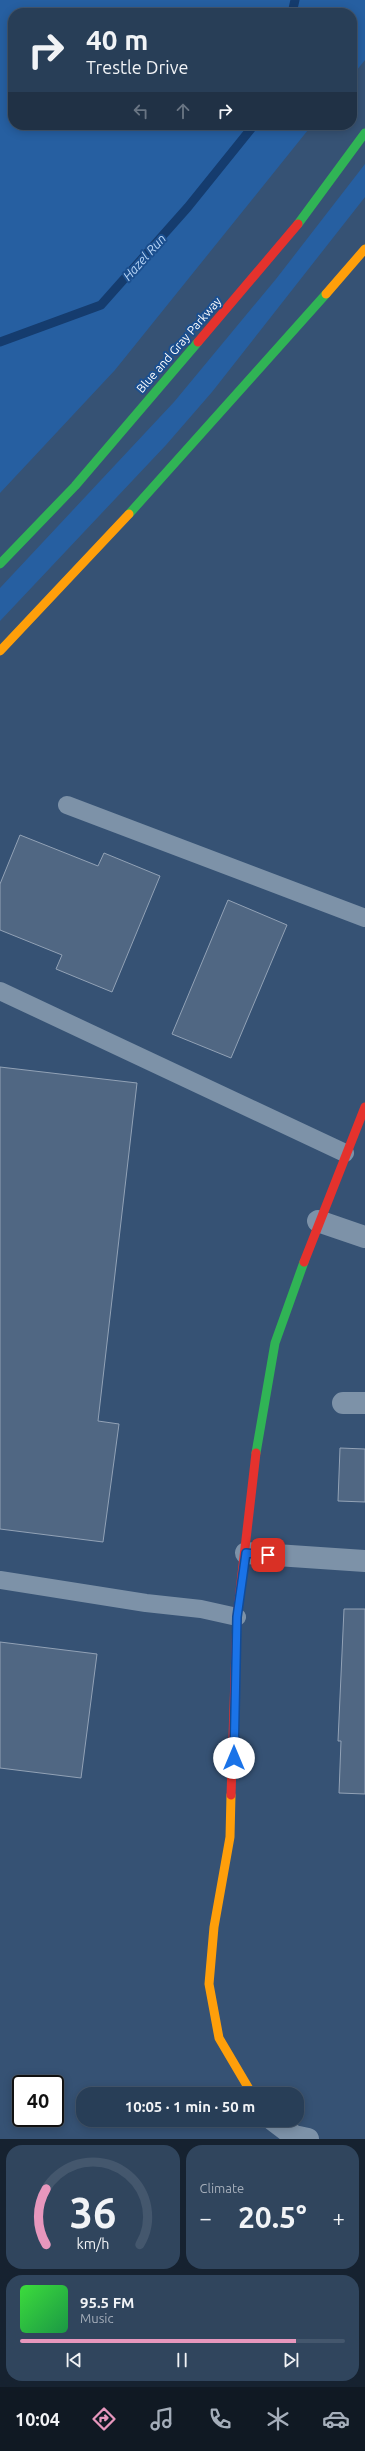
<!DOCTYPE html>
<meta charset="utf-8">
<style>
:root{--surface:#283e57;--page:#30455d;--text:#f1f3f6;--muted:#a5aeba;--line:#44576d;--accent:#e797bd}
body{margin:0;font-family:Ubuntu,sans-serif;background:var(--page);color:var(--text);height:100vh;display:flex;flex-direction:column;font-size:15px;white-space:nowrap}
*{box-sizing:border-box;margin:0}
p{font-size:13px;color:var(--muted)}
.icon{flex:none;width:22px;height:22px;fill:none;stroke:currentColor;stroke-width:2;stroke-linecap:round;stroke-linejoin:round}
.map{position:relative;height:2139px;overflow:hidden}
.details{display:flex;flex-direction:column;gap:6px;padding:6px;background:#162230;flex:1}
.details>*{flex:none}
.hud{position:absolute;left:8px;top:8px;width:349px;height:122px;border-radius:16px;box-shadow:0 2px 10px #0003,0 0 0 1px var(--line);background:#283e57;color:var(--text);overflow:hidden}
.speed{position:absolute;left:12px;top:2075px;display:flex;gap:8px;font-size:20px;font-weight:700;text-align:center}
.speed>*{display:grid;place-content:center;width:52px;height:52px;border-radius:50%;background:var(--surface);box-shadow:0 2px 10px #0003,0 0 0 1px var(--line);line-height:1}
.speed .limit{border:2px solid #111;border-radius:6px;background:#fff;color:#111}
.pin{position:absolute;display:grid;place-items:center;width:34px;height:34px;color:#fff;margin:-17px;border-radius:8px;box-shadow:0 2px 6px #0006}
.me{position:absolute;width:44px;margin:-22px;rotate:0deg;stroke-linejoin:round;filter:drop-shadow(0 0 3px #0008)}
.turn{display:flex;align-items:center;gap:14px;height:84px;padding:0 12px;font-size:18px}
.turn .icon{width:52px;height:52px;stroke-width:2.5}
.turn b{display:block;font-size:28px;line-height:34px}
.lanes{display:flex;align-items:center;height:38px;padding:0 12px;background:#0003;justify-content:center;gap:20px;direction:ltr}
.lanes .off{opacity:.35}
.big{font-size:30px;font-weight:600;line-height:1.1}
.details .card{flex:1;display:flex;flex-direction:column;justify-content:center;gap:6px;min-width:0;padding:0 14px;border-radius:16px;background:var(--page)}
.details .dial{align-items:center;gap:0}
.dial svg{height:104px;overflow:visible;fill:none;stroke:var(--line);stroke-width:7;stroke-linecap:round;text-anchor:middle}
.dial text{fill:var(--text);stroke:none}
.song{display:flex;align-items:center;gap:12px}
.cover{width:48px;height:48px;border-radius:6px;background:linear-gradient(135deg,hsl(120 70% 55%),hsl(140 70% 35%))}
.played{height:4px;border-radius:2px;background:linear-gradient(90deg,var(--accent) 85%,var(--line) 85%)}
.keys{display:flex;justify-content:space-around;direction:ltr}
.heat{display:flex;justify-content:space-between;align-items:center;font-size:22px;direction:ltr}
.details .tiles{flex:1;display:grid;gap:6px;grid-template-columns:1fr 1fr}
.card:last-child{grid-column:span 2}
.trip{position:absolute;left:76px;top:2087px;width:228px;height:40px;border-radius:16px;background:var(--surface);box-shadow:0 2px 10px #0003,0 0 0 1px var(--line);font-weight:600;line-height:40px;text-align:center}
.tab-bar{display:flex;height:64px;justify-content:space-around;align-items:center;background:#101923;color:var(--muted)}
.tab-bar .icon{width:28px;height:28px}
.tab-bar .selected{color:var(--accent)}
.tab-bar b{font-size:18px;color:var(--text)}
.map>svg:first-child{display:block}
.green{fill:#265fa1}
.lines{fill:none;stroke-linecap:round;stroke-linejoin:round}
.stream{stroke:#153c6e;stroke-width:9}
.building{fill:#506783;stroke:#92a2b6}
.lane{stroke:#7d92a8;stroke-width:18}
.street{stroke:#7d92a8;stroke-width:22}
.fast{stroke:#30b455;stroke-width:9}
.slow{stroke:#ff9f0a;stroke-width:9}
.jam{stroke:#e5322d;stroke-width:9}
.route-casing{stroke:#114b97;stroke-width:10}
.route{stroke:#1a73e8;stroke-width:7}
.labels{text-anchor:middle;stroke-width:4;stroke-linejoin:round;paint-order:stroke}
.street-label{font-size:12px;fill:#fff;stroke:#1b4f8f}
.water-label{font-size:13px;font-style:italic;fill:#b5d3f5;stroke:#1b4f8f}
</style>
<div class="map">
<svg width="365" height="2139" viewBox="0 0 365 2139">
<rect width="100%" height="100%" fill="#365274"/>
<!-- green -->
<path class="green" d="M0,0H365V60L352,76V13H13V125H312L115,370L0,493Z
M365,164V197L212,392L166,445L0,621V588L174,402L276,279Z"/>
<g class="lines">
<!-- stream -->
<path class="stream" d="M292,13L295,0
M0,342L101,305L188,207L254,125"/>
</g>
<!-- building -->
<path class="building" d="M20,835L98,866L104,853L160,876L112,992L56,969L62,955L0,930V884Z
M228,900L287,925L231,1058L172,1034Z
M0,1067L137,1083L98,1421L119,1424L103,1542L0,1529Z
M340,1448L365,1449V1502L338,1501Z
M344,1609H365V1794L339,1793L341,1741H338Z
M0,1642L97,1654L81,1778L0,1768Z"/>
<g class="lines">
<!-- lane -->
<path class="lane" d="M67,805L365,918
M0,991L345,1153
M0,1580L146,1603L201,1609L237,1617"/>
<!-- street -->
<path class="street" d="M318,1221L365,1237
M343,1403H365
M246,1553L365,1561
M273,2120L294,2136L308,2139"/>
<!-- fast -->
<path class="fast" d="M298,224L365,133
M129,514L326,294
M0,564L75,486L198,342
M256,1453L275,1343L304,1262"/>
<!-- slow -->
<path class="slow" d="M326,294L365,249
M0,651L129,514
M231,1795L230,1837L214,1927L209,1984L219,2038L252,2094"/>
<!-- jam -->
<path class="jam" d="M198,342L298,224
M304,1262L365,1107
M231,1795L237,1617L256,1453"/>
</g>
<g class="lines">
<!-- route casing -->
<g class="route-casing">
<path id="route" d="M234,1758L237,1617L246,1553L268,1555"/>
</g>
<!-- route -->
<use href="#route" class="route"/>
</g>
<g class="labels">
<!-- street labels -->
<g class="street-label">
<text transform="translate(179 345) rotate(-49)" y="4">Blue and Gray Parkway</text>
</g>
<!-- water labels -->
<g class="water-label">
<text transform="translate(144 257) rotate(-48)" y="5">Hazel Run</text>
</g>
</g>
</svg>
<div class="speed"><div class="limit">40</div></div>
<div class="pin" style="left:268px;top:1555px;background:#d93025"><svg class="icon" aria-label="arrive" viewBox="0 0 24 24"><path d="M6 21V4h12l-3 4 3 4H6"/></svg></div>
<svg class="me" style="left:234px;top:1758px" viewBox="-20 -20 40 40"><circle r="19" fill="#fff"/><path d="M0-13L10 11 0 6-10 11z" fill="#1a73e8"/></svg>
<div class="trip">10:05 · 1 min · 50 m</div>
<div class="hud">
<div class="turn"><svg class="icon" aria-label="right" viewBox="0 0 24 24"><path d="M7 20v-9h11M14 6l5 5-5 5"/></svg><div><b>40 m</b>Trestle Drive</div></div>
<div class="lanes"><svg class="icon off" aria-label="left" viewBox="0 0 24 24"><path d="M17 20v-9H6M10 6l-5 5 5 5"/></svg><svg class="icon off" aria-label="ahead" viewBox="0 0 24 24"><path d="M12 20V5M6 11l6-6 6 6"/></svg><svg class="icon" aria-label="right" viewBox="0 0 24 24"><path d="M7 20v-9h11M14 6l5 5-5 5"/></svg></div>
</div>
</div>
<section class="details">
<div class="tiles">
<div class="card dial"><svg viewBox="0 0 100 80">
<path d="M14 69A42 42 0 1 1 86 69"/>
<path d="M14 69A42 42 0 0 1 14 26" stroke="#e797bd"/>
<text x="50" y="56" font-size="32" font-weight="700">36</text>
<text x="50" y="72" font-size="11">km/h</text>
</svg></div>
<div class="card"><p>Climate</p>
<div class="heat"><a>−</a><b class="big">20.5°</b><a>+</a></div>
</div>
<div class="card">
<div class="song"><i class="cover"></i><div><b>95.5 FM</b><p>Music</p></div></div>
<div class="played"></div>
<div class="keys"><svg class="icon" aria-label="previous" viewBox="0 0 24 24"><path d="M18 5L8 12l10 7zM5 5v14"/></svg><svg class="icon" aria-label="pause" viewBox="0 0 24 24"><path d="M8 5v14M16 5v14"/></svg><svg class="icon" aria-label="next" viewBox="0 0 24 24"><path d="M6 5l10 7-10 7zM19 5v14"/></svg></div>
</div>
</div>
</section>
<nav class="tab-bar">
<b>10:04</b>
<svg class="icon selected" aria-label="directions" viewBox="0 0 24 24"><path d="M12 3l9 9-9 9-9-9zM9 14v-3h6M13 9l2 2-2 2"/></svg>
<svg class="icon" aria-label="music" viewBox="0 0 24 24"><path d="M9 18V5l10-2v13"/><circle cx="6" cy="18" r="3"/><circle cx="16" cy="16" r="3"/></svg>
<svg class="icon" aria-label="phone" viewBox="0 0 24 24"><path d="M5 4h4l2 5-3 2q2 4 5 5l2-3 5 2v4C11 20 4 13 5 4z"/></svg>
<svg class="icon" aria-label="climate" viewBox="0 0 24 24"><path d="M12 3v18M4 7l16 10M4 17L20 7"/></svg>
<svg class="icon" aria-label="car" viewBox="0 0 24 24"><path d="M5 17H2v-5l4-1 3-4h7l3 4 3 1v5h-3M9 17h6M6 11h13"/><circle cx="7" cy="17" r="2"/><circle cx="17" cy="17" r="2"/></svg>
</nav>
